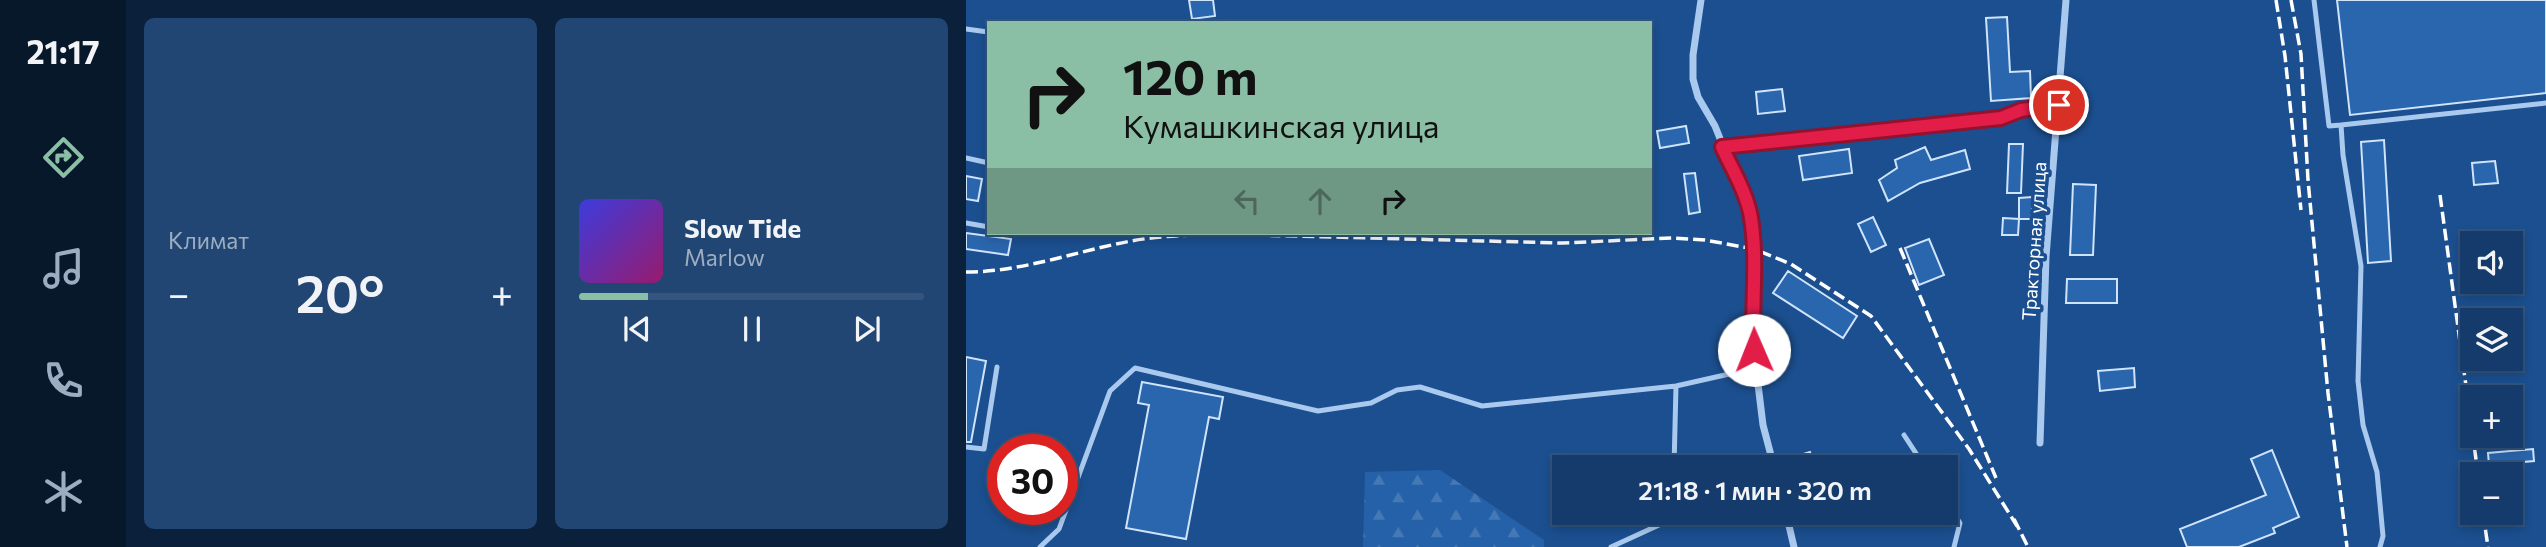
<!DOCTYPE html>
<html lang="ru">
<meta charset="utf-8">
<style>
:root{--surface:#143b6b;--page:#214673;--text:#f1f3f6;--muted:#9dadc1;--line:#33557e;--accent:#8abfa5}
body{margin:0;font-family:Commissioner,sans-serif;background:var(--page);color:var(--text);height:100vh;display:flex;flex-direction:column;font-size:26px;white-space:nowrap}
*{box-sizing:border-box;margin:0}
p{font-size:23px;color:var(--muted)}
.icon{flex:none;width:38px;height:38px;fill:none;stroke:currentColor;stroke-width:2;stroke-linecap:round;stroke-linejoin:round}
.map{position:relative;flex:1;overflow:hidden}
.details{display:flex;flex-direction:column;gap:18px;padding:18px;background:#0b203b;width:840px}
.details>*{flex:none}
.banner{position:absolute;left:21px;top:21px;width:665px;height:214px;border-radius:0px;box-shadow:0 4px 10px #0003,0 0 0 2px var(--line);background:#8abfa5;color:#111;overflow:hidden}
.controls{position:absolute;left:1494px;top:231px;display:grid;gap:14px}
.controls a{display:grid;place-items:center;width:63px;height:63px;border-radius:0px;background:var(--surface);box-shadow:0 4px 10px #0003,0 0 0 2px var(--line);font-size:35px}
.speed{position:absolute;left:21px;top:434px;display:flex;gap:14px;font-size:35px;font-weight:700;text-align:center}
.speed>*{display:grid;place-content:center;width:91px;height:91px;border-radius:50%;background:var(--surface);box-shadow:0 4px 10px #0003,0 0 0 2px var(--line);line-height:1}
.speed .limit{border:10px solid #d22;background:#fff;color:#111}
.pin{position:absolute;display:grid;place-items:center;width:60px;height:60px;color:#fff;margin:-30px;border:4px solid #fff;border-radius:50%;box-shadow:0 2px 7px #0007}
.me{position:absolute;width:77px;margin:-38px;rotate:359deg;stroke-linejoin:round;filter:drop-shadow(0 0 5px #0008)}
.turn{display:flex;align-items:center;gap:24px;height:147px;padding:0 21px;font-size:32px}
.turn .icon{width:91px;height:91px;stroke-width:2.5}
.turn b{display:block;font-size:49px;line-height:60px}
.lanes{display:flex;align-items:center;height:66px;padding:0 21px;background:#0003;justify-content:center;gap:35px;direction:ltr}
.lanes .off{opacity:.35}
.big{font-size:52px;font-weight:600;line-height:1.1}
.details .tile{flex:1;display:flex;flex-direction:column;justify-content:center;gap:10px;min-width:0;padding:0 24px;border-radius:10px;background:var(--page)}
.song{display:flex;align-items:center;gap:21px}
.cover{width:84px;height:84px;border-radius:10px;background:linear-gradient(135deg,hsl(240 70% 55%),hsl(320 70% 35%))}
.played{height:7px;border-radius:4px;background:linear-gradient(90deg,var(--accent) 20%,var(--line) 20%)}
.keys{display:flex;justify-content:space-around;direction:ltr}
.heat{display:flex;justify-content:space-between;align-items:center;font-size:38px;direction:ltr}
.details .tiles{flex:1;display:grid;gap:18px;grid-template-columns:repeat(2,1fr)}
.trip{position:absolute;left:586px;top:455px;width:406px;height:70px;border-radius:0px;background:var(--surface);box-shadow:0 4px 10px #0003,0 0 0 2px var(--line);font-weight:600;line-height:70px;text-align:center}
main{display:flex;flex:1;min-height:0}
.tabs{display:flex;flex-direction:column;width:126px;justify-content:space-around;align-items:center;background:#08182b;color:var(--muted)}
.tabs .icon{width:49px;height:49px}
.tabs .active{color:var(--accent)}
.tabs b{font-size:32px;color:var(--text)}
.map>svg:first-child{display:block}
.forest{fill:url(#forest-firs)}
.building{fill:#2a66ad;stroke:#cfe3fa;stroke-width:2}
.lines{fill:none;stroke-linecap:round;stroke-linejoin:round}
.lane{stroke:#a9c9ee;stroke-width:5}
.street{stroke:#a9c9ee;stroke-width:7}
.rail{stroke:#fff;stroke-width:3.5;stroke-dasharray:12 5;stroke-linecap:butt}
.route-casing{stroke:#92132f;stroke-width:18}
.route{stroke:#e11d48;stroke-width:12}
.labels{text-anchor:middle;stroke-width:7;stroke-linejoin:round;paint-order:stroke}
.street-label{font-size:19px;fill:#fff;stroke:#1b4f8f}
</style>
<main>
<nav class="tabs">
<b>21:17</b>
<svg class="icon active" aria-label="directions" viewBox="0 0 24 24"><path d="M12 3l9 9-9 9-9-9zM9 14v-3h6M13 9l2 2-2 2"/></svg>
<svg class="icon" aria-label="music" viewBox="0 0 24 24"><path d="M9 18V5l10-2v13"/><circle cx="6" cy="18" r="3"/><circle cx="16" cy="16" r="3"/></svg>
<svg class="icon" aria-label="phone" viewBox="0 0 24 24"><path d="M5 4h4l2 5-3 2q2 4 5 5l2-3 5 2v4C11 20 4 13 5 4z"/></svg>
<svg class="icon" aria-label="climate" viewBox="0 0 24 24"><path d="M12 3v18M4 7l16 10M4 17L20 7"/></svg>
</nav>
<section class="details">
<div class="tiles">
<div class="tile"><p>Климат</p>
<div class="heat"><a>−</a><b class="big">20°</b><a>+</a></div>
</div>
<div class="tile">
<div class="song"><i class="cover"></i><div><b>Slow Tide</b><p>Marlow</p></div></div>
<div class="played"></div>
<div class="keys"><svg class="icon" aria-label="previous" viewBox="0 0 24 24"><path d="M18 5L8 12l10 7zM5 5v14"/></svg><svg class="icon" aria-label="pause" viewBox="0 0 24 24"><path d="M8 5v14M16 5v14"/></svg><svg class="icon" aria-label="next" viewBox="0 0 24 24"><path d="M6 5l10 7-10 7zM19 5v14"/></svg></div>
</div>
</div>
</section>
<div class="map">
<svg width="1580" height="547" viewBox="0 0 1580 547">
<defs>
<pattern id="forest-firs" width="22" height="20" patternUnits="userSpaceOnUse" patternTransform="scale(1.75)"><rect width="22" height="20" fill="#2461a8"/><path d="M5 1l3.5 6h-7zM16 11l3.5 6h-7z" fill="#4579b5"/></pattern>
</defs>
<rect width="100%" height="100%" fill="#1b4f8f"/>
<!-- forest -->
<path class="forest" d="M474,470L578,540V547H397L399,472Z"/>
<!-- building -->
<path class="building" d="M223,0H247L249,16L226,19Z
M1371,0H1580V93L1384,115Z
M1041,17L1044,72L1064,71L1065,98L1025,101L1020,18Z
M816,89L819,111L792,114L790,92Z
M720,126L723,143L694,148L691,131Z
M1418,140L1425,261L1402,263L1395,142Z
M1043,144H1057L1055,193H1041Z
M959,147L965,160L999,150L1004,169L954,183L922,201L913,180L931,168L929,160Z
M883,149L886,173L837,180L833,156Z
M1529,161L1532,183L1508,185L1506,163Z
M729,173L734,212L723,214L718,174Z
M0,176L16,179L12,201L0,199Z
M1107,184L1130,185L1127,255H1104Z
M1066,197V219H1053V198Z
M907,217L920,245L905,252L892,224Z
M1037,218L1053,219L1052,235H1036Z
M0,233L45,239L42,255L0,249Z
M963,239L978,275L953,285L939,248Z
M822,271L891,316L877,338L807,293Z
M1101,279H1151V303H1100Z
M0,357L20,361L5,442H0Z
M1168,368L1169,387L1134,391L1132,371Z
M176,382L257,397L253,419L243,417L220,539L160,528L183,405L172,403Z
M1567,449L1568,461L1523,465L1522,453Z
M1306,450L1333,517L1307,528L1309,533L1273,547H1221L1214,529L1300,495L1285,459Z
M844,452L849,467H835L831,456Z"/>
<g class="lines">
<!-- lane -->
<path class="lane" d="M1348,0L1363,126L1375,125L1377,155L1395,266L1392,381L1397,425L1411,472L1417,536L1414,547
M0,29L22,32
M1375,125L1580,103
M0,158L23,163
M0,223L23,227
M938,435L959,467
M0,447L18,449L31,367
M708,467L710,386
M980,501L994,523L988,547
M74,547L93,529L144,391L169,368L352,411L405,403L431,390L454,387L516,406L710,386L790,368
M645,547L706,519V513"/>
<!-- street -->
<path class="street" d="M735,0L727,55V79L732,97L749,126L785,216L789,271L787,332L790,368L797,425L808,467
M756,147L1035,118L1055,110L1093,105
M1074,443L1080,257L1100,0
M820,513L828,547"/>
<!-- rail -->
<path class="rail" d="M1310,0L1319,56L1335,210
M1325,0L1335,54L1342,180L1362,393L1381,547
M1474,195L1512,474
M934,248L1030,478
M0,272C56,272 111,251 165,241C193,236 222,235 251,234L596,243L706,238L739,240L788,249L825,264L905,316L1003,449L1051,526
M1517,513L1522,547
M1048,519L1062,547"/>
</g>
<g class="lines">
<!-- route casing -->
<g class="route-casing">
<path id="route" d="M788,350C785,306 792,262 785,218C781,193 766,169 756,147L1035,118L1055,110L1093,105"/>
</g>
<!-- route -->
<use href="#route" class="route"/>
</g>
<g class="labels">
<!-- street labels -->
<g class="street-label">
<text transform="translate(1068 241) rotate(-86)" y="7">Тракторная улица</text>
</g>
</g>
</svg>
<div class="controls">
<a><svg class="icon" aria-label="sound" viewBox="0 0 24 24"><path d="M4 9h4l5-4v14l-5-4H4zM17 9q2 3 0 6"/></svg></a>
<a><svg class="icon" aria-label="layers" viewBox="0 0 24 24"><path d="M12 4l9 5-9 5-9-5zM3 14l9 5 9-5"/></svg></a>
<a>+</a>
<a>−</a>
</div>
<div class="speed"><div class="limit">30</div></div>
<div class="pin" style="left:1093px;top:105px;background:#d93025"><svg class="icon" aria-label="arrive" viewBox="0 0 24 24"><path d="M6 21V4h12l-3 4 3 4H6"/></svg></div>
<svg class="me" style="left:788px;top:350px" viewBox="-20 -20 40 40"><circle r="19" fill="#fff"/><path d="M0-13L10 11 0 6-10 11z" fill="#e11d48"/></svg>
<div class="trip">21:18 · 1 мин · 320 m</div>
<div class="banner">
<div class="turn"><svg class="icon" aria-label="right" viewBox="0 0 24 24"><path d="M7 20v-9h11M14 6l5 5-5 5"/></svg><div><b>120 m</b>Кумашкинская улица</div></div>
<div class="lanes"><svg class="icon off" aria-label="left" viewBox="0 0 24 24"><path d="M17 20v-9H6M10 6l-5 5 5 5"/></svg><svg class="icon off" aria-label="ahead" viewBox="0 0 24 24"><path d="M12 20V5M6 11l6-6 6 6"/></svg><svg class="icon" aria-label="right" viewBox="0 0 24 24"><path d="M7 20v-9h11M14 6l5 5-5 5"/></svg></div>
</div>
</div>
</main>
